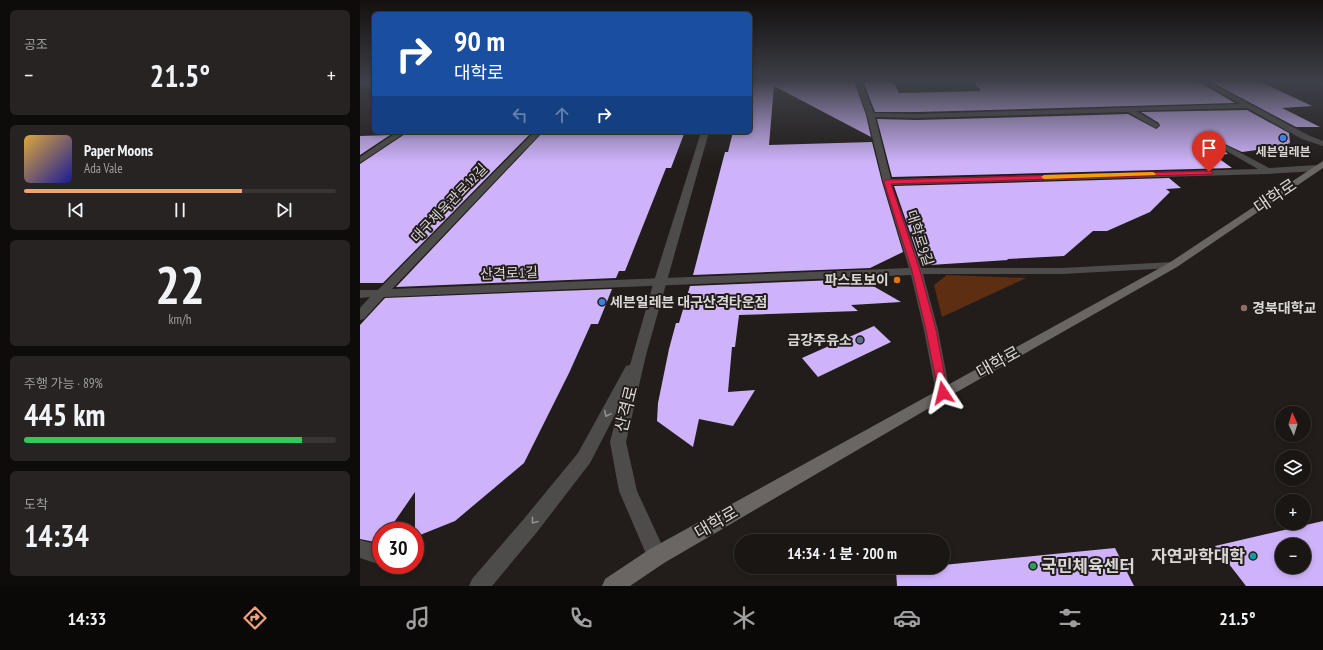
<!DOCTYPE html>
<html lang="ko">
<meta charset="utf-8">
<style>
:root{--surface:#1a1614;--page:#272322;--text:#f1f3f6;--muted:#9f9fa0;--line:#383534;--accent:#f0a279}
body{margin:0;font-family:"PT Sans Narrow","Noto Sans KR",sans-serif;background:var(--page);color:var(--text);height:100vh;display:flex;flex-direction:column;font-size:15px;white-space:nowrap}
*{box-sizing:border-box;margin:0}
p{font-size:13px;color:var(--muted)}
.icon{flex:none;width:22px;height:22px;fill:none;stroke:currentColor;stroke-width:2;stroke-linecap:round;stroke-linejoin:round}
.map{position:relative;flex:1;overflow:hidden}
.side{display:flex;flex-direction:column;gap:10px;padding:10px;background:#0e0c0b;width:360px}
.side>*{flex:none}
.guide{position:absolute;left:12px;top:12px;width:380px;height:122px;border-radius:6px;box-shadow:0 2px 6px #0003,0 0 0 1px var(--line);background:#1a4fa0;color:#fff;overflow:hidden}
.needle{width:26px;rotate:356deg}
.buttons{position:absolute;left:915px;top:406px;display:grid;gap:8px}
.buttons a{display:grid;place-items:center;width:36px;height:36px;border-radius:50%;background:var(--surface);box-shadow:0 2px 6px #0003,0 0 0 1px var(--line);font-size:20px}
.speed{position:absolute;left:12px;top:522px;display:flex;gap:8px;font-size:20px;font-weight:700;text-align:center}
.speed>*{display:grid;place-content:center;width:52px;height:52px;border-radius:50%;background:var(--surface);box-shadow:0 2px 6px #0003,0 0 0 1px var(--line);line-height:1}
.speed .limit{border:6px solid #d22;background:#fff;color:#111}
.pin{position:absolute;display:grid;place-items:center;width:34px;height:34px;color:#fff;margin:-41px -17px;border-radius:50% 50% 50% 0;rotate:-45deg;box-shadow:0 0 4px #0007}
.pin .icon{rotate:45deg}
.me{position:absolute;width:44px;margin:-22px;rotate:350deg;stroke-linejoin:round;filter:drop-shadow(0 0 3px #0008)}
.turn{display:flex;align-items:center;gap:14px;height:84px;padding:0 16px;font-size:18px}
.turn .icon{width:52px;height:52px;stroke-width:2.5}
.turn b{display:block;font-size:28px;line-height:34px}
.lanes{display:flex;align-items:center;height:38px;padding:0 16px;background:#0003;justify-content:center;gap:20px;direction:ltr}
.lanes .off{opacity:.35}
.big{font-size:30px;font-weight:700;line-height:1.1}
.side .tile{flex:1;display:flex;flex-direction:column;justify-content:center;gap:6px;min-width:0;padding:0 14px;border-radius:6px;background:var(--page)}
.side .dial{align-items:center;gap:0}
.dial b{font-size:52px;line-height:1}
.song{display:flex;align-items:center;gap:12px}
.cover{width:48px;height:48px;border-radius:6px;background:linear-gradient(135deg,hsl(40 70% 55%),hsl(240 70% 35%))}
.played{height:4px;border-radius:2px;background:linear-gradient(90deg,var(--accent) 70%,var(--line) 70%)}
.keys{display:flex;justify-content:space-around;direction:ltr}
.heat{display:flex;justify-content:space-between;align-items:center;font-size:22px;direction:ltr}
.charge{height:6px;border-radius:3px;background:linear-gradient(90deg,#34c759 89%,var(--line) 0)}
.trip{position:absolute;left:374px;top:534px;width:216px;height:40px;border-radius:20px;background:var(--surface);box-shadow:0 2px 6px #0003,0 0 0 1px var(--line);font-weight:700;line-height:40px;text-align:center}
.tabs{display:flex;height:64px;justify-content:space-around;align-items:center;background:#0a0908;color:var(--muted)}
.tabs .icon{width:28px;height:28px}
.tabs .on{color:var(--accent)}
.tabs b{font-size:18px;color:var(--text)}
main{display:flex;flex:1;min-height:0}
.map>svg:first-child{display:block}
.green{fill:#5e2e12}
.building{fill:#ceb3fa;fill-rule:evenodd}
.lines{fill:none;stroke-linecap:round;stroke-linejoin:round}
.minor{fill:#4e4c4a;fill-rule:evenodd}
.tertiary{fill:#4e4c4a;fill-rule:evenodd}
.secondary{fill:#6a6663;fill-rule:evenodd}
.oneway{stroke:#949190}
.route{fill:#e11d48;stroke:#92132f}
.slow{fill:#f59e0b}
.shop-dot{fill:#3f7fe0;stroke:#221d1a;stroke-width:1.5}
.food-dot{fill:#e8710a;stroke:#221d1a;stroke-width:1.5}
.education-dot{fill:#8d6e63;stroke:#221d1a;stroke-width:1.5}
.service-dot{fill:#5c6f8a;stroke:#221d1a;stroke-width:1.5}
.culture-dot{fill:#0f9aa8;stroke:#221d1a;stroke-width:1.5}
.leisure-dot{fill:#2e9e5b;stroke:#221d1a;stroke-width:1.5}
.labels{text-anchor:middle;stroke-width:4;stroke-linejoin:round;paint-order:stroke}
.far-poi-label{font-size:12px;font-weight:bold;fill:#dad6d5;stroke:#221d1a}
.street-label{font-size:14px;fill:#dad6d5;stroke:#221d1a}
.poi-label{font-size:14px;font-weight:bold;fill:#dad6d5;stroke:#221d1a;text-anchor:end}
.near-street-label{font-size:17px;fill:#dad6d5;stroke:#221d1a}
.near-poi-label{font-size:17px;font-weight:bold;fill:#dad6d5;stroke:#221d1a;text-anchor:end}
</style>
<main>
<section class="side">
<div class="tile"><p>공조</p>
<div class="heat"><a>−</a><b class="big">21.5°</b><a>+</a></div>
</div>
<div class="tile">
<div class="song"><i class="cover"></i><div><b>Paper Moons</b><p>Ada Vale</p></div></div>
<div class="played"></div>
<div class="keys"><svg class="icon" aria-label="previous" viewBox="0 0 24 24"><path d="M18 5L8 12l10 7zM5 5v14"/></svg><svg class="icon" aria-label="pause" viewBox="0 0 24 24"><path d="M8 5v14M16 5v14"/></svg><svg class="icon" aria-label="next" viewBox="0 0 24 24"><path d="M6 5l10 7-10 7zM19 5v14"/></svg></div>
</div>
<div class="tile dial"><b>22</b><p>km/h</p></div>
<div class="tile"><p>주행 가능 · 89%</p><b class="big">445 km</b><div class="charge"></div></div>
<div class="tile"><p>도착</p><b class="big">14:34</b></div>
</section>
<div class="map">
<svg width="963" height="586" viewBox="0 0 963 586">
<rect width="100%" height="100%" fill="#221d1a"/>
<!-- green -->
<path class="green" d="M587,275L666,278L582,317L574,285Z"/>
<!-- building -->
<path class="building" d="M390,81H494L506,115L511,137L414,86L409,145L512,142L522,182L543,252L510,268L333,275L365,152H368L373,132H390Z
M503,81H533L539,93L621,91L613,81H829L839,82L875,103L557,112H515Z
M899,81L952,106L922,108L960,127H936L851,82Z
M887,110L929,133L930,143L919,147L882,152L865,144L861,148L868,154L854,155L872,168L532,177L517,119L557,120L768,114L796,129L800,126L799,123L781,112Z
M52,132H172L23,283H0V164L45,134Z
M183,132H244L243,135L278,134L277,135L324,134L311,168H306L265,271H259L256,278L36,287Z
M30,135L0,155V136Z
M809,178L821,188L806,189L810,192L790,212L747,231H733L704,256L647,259L648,260L570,265L559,258L534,186Z
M501,279L541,302L491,305L498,311L379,315L375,347H372L368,392L395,390L373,426L339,419L333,447L297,421L298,403L309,349L316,323H319L330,286Z
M252,289L238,324H231L209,373L164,463L95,521L55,537V492L28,531H21L20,543L0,539V325L25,298Z
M514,326L531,342L458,377L442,358Z
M963,521V586H886L855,546ZM922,545H944V567H922Z
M755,548L774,586H537L536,570L583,567V565Z"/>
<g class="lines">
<!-- minor -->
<path class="minor" d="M495,81H501L514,113L557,114L880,104L840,81H847L948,135L963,141V146L942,139L887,108L776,111L798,124L799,126L795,128L768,112L557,118L515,117L531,179L898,169L863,149L862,147L866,145L909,168L956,165L960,168L956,171L907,174L532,185L561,268H702L813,262L819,265L813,268L702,274H563L578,330L590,393L588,397L583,399L578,397L576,393L564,330L551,275L24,297L4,319L0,320V308L10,297L0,298V290H18L174,132H182L32,289L549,268L523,182L507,115Z
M954,81H963V85Z
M37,132H46L0,163V157Z
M0,540L21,545V565L0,558Z"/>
<!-- tertiary -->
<path class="tertiary" d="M0,82H14V86H0Z
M341,132H349L286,355L266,442L277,491L307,556L304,563L297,566L290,563L259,491L250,442L259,407L230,463L177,532L132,586H109L112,579L163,520L218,453L266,366L270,365L294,281Z"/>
<!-- secondary -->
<path class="secondary" d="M963,161V168L817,267L588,397L304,563L270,586H242L245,579L290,549L809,263Z"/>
</g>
<!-- one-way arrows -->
<defs><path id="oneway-chevron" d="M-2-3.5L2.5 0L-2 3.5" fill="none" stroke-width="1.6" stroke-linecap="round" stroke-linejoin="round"/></defs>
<g class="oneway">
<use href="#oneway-chevron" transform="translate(247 414) rotate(118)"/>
<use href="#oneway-chevron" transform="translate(174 521) rotate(128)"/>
</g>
<!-- sky -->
<linearGradient id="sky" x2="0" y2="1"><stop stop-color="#13100e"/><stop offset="0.5" stop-color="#3e4049"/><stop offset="1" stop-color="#3e4049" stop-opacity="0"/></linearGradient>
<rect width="963" height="163" fill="url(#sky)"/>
<!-- route -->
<path class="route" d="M849,171L853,172L852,174L531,184L560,271L576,330L588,393L587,396L583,397L579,396L566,330L552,271L524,182L525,180Z"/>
<!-- slow -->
<path class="slow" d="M793,172L796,174L795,175L684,179L681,177L684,175Z"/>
<!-- markers -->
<g class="shop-dot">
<circle cx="923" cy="138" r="4"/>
<circle cx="242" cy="302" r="4"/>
</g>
<circle class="food-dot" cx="537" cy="280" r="4"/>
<circle class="education-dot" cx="884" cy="308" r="4"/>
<circle class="service-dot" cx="500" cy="340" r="4"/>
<circle class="culture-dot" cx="893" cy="556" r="4"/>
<circle class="leisure-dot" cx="673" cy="566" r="4"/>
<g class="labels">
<!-- far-poi labels -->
<g class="far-poi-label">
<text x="923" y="156">세븐일레븐</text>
</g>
<!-- street labels -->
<g class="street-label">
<text transform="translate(89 203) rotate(-46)" y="5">대구체육관로12길</text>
<text transform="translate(560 238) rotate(72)" y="5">대학로9길</text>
<text transform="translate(149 273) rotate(-2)" y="5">산격로1길</text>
</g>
<!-- poi labels -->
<g class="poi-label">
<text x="529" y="285">파스토보이</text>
<text x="250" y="307" text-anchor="start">세븐일레븐 대구산격타운점</text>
<text x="892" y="313" text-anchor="start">경북대학교</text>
<text x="492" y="345">금강주유소</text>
</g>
<!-- near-street labels -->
<g class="near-street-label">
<text transform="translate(915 196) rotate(-34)" y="6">대학로</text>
<text transform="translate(638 362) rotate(-29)" y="6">대학로</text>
<text transform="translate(266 409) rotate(-76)" y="6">산격로</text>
<text transform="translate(356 522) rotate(-30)" y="6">대학로</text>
</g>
<!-- near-poi labels -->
<g class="near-poi-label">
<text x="885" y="562">자연과학대학</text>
<text x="681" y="572" text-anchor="start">국민체육센터</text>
</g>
</g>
</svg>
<div class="buttons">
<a><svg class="needle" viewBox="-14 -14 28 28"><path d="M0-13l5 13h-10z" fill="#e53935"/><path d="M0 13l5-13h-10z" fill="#9f9fa0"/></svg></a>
<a><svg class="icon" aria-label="layers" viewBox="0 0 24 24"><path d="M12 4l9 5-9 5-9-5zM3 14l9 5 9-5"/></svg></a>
<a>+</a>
<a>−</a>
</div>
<div class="speed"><div class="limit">30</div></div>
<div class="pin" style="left:849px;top:172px;background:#d93025"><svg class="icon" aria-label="arrive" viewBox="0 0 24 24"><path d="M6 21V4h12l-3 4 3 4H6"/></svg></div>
<svg class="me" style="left:583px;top:393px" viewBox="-20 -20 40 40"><path d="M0-17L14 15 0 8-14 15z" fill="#e11d48" stroke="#fff" stroke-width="4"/></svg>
<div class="trip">14:34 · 1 분 · 200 m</div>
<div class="guide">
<div class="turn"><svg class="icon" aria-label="right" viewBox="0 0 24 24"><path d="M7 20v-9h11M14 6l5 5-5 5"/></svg><div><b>90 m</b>대학로</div></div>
<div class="lanes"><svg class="icon off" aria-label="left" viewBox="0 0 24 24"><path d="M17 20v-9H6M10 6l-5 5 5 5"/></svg><svg class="icon off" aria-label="ahead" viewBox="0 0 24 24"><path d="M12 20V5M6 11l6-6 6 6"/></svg><svg class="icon" aria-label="right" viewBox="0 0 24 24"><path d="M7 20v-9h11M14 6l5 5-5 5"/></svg></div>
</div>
</div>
</main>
<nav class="tabs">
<b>14:33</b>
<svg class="icon on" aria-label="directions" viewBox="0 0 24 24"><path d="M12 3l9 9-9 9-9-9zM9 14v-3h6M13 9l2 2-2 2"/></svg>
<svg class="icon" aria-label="music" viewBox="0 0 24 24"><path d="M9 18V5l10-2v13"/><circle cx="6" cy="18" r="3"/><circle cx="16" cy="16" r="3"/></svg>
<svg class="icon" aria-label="phone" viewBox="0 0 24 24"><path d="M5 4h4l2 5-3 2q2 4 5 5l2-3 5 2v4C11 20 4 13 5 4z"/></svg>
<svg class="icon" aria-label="climate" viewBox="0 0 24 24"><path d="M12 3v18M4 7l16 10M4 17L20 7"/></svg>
<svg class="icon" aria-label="car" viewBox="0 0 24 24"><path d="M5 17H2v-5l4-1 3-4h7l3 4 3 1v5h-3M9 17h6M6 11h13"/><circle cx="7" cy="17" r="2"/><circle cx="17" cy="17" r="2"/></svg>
<svg class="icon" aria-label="filters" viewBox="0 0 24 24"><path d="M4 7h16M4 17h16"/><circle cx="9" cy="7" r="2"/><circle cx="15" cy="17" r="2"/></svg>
<b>21.5°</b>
</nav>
